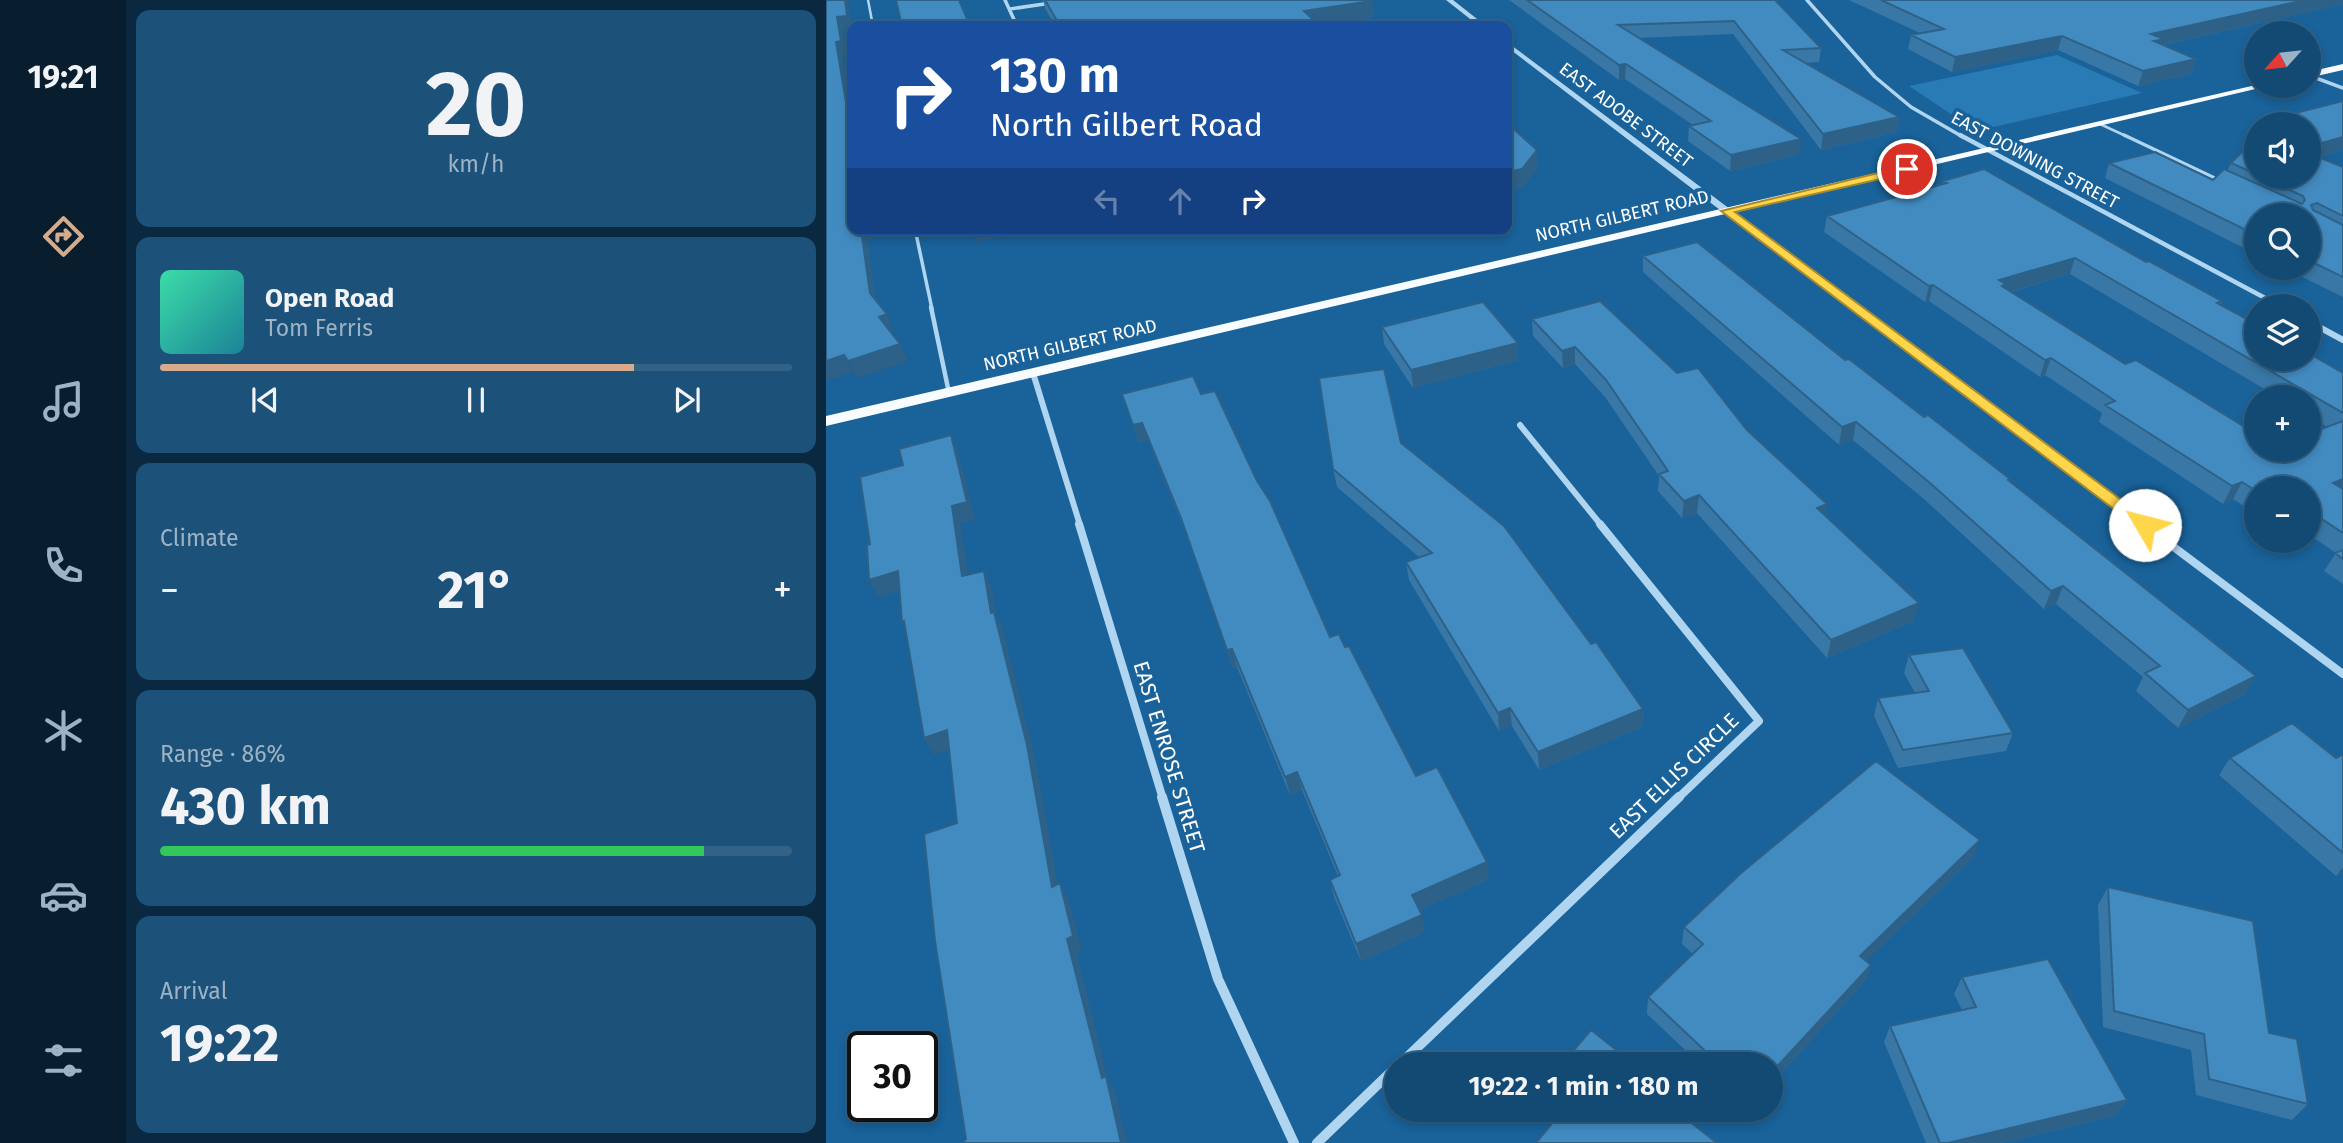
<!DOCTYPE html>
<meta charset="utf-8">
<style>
:root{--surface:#134a74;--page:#1c5179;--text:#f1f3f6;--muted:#9db3c5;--line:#326286;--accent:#d6ab8b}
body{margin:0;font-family:"Fira Sans",sans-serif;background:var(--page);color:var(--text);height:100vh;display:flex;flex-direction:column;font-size:26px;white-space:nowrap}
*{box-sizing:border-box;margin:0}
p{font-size:23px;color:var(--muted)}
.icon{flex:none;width:38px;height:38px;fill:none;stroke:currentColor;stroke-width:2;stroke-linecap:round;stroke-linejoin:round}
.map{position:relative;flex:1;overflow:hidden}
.drawer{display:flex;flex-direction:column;gap:10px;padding:10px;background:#0a2940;width:700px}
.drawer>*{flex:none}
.banner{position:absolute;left:21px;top:21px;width:665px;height:214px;border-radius:14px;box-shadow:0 4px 10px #0003,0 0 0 2px var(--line);background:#1a4fa0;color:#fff;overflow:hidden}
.needle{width:46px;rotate:243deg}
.buttons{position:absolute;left:1418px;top:21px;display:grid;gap:14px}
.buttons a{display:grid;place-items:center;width:77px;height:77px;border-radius:50%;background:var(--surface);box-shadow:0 4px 10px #0003,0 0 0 2px var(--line);font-size:35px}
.speed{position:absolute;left:21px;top:1031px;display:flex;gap:14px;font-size:35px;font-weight:700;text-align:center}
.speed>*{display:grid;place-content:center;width:91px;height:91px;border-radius:50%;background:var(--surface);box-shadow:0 4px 10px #0003,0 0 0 2px var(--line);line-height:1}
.speed .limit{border:4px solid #111;border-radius:10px;background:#fff;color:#111}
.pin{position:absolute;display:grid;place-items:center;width:60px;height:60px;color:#fff;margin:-30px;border:4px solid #fff;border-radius:50%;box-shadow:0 2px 7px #0007}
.me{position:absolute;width:77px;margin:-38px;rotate:307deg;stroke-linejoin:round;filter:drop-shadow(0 0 5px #0008)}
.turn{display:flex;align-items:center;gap:24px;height:147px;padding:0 28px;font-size:32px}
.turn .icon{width:91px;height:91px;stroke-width:2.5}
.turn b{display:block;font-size:49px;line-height:60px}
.lanes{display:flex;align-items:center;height:66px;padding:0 28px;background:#0003;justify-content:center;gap:35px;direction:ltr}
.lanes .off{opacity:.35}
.big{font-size:52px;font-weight:700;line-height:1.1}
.drawer .widget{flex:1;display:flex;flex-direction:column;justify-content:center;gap:10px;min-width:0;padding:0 24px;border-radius:14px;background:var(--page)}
.drawer .dial{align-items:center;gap:0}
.dial b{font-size:91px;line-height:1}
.song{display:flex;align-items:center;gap:21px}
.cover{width:84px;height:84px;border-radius:10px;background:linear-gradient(135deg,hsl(160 70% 55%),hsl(190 70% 35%))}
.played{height:7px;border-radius:4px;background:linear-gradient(90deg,var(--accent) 75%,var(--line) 75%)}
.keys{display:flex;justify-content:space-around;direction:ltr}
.heat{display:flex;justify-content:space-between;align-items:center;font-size:38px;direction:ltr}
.charge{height:10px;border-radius:5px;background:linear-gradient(90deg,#34c759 86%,var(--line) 0)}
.trip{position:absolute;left:558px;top:1052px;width:399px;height:70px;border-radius:35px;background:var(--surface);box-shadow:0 4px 10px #0003,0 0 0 2px var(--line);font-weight:700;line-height:70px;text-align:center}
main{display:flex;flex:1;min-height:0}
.menu{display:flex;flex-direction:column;width:126px;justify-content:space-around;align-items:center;background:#081e2e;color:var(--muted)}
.menu .icon{width:49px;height:49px}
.menu .current{color:var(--accent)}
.menu b{font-size:32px;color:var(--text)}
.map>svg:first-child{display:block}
.green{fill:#297bb6}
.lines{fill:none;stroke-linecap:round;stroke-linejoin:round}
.service-far2{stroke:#afd5f1;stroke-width:2.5}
.service-far1{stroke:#afd5f1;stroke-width:3.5}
.service{stroke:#afd5f1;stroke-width:4.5}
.minor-far4{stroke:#afd5f1;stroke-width:3.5}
.minor-far3{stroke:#afd5f1;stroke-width:4.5}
.minor-far2{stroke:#afd5f1;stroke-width:6}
.minor-far1{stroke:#afd5f1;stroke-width:8}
.minor{stroke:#afd5f1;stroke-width:10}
.tertiary{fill:#afd5f1;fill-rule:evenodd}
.primary{fill:#f9fcff;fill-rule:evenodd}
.wall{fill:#3978a6;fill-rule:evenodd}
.shaded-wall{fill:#2e6187}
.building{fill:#428bc1;stroke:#2e6187;stroke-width:2}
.route{fill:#ffd54a;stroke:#a68a30;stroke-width:2}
.labels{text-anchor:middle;stroke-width:7;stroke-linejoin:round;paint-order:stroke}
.far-street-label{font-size:18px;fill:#fff;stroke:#19629a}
.street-label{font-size:21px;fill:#fff;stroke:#19629a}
</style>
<main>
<nav class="menu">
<b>19:21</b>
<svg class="icon current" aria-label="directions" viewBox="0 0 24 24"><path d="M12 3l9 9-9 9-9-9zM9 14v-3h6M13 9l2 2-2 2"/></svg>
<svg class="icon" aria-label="music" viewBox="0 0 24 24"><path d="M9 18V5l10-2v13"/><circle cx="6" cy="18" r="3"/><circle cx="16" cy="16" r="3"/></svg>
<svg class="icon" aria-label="phone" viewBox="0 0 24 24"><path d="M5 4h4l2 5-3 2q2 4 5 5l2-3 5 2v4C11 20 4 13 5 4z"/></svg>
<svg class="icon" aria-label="climate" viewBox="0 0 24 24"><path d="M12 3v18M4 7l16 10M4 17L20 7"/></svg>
<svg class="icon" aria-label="car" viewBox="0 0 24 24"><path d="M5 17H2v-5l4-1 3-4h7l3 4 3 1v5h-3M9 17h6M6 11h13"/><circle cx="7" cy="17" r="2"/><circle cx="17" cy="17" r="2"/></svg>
<svg class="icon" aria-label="filters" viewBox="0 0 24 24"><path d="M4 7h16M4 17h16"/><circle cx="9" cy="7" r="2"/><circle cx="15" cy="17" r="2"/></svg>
</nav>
<section class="drawer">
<div class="widget dial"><b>20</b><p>km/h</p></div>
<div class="widget">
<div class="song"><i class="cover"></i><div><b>Open Road</b><p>Tom Ferris</p></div></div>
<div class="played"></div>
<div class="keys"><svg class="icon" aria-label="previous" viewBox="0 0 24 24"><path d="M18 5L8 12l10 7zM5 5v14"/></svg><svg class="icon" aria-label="pause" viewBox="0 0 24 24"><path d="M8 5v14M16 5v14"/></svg><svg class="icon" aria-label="next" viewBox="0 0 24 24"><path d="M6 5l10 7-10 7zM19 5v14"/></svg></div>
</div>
<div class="widget"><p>Climate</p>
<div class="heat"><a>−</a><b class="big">21°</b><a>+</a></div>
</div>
<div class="widget"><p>Range · 86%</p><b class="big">430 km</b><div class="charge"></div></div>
<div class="widget"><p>Arrival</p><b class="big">19:22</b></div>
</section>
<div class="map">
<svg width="1517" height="1143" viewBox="0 0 1517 1143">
<rect width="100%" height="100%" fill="#19629a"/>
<!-- green -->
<path class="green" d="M1231,55L1316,93L1150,131L1083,86Z"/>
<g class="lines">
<!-- service-far2 -->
<path class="service-far2" d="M42,0L47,26
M1274,124L1302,137"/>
<!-- service-far1 -->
<path class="service-far1" d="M1298,135L1395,181
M89,229L106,309"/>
<!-- service -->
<path class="service" d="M105,307L123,393"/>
<!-- minor-far4 -->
<path class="minor-far4" d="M179,0L191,26
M981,0L1049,77L1085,107L1137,137
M184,9L225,3
M1482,75L1517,88"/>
<!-- minor-far3 -->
<path class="minor-far3" d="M1134,135L1454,306
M901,211L1031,309"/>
<!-- minor-far2 -->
<path class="minor-far2" d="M1029,307L1319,525
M1482,321L1517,340
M207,373L254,525
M694,425L775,525"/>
<!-- minor-far1 -->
<path class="minor-far1" d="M253,524L337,799
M774,524L933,721L851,799
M1317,524L1517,674"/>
<!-- minor -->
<path class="minor" d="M336,797L392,979L468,1143
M574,1064L853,797
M491,1143L570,1067"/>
<!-- tertiary -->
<path class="tertiary" d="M620,0H627L660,26H653Z
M681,42L904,209V213H898L681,47Z"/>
<!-- primary -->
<path class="primary" d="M1517,64V70L1482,78V72Z
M1430,85L1442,86L0,426V416Z"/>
</g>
<!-- wall -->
<path class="wall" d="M217,0H545L548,17L494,26H229L219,8Z
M683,0H949L995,48L993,62L979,63L1073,117L1070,132L995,150L907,34L813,38L973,155L904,171L862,141L863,126L867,125L799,79L793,80Z
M1023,0H1517V4L1337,45L1370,59L1365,74L1312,86L1232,50L1126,72L1082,49L1085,35L1094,33Z
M1517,101V150L1493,157L1517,167V297L1458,268H1482V215H1430V254L1279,178L1283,163L1387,180L1401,171L1405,163L1430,138V177H1482Z
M1117,181L1320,262L1396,301L1395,305L1517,373V584L1498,571L1510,553L1482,534V488H1430V514L1407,499L1397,504L1273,422L1276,413L1219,375L1214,377L1103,301L1099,302L998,232L1001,216L1116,185ZM1244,274L1452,397H1482V415L1501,427L1482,450H1430L1185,292Z
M817,256L1019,360L1184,479V481L1419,694L1352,728L1310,691L1317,677L1230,604L1218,609L1099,500L1027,440L1013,445L817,272Z
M706,319L851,373L921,430L999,515L1088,621L1001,658L871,513L856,518L832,491L833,476L779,397L749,364L737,368L707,336Z
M556,327L692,360L587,388L558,344Z
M296,394H375L504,637L590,776L663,879L593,910L599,932L535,961L508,897L504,880L512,876L476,790L464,795L411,667L407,668L361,536L322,440L313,442Z
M575,443L765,644L817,709L816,727L713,770L686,726L673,731L583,580L580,562L593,557L511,487L507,469Z
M1083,655L1187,733L1180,751L1072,768L1048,716L1052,698L1089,693L1078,673Z
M1517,754V872L1510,876L1393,775L1404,758H1510Z
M1147,858L1040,961L1045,965L1039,981L945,1084V1064H874L821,1014L822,997L867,954L856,944L858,927Z
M1282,887L1443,1033L1482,1104L1466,1120L1370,1095L1365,1050L1277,1027L1272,905Z
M1136,977L1301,1100L1289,1116L1175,1143H1100L1058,1042L1064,1026L1136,1010L1128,994Z"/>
<!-- shaded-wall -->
<path class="shaded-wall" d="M19,0H22L26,29L17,30L21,54L16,55L26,117L20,102L10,42L11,17Z
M1479,0H1517V4L1336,45L1333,54L1325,34Z
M546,1L548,17L491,26L478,11Z
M1236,36L1232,50L1126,72L1129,57Z
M1370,59L1365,74L1312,86L1317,71Z
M800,64L799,79L793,80V65Z
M1073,117L1070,132L995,150L997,134Z
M1517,137V150L1482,160V147Z
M975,139L973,155L904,171L905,155Z
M711,150L712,169L696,188L681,192V172Z
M35,229H49L51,237L41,239L52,310L44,293Z
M145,229H215L150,242Z
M1249,258L1244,274L1177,294L1173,280Z
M1107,285L1103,301L1099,302L1103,286Z
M61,314L68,331L61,333L53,317Z
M692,343V360L587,388L585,370Z
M74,344L82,361L31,378L22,361Z
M749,347V364L737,368L736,351Z
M18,355L27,372L0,381V361Z
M1225,358L1219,375L1214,377L1219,360Z
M1030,422L1027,440L1013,445L1016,427Z
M316,423L322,440L313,442L307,425Z
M125,435L132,452L149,519L134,523L145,594L136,576L126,506Z
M1517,479V492L1507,483Z
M1416,482L1407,499L1397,504L1406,486Z
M873,495L871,513L856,518L858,501Z
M1001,504L997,522L991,508Z
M72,571L81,589L53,597L43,580Z
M158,571L166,588L171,618L177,629L210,762L235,903L226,887L165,613Z
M1237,586L1230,604L1218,609L1225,591Z
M1093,603L1088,621L1001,658L1005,640Z
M406,649L411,667L407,668L401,650Z
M1430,676L1419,694L1352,728L1362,710Z
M684,708L686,726L673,731L672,713Z
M817,709L816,727L713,770L712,752Z
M121,730L131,747L108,755L98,738Z
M471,772L476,790L464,795L459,777Z
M1154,840L1147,858L1028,973L1034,956Z
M661,862L663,879L589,912L586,895Z
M1517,867V872L1510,876Z
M234,883L243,900L256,952L251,955L282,1080L289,1091L301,1143H295L276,1078L241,939Z
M596,915L599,932L535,961L530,944Z
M1045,965L1039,981L945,1084V1073Z
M1301,1100L1289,1116L1175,1143H1122Z"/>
<!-- building -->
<path class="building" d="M0,0H19L21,16L11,17L15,41L10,42L20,102L26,101V229H35L44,293L61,314L53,317L74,344L22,361L18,355L0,361Z
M70,0H133L144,26H76Z
M219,0H545L546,1L478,11L494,26H234Z
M701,0H949L995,48L957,50L1073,117L997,134L908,21L792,25L975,139L905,155L863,126L885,121L800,64L793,65Z
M1055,0H1479L1325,34L1338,39L1328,41L1370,59L1317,71L1236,36L1129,57L1085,35L1118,29Z
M1517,101V137L1482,147V124H1444L1450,118Z
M681,123L711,150L696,169L681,172Z
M1430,138V174L1405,163Z
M1329,152L1387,180L1398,169L1476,204L1479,200L1477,196L1435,177H1482V153L1517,167V216L1491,203L1485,205L1487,210L1517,225V277L1482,260V215H1430V235L1283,163Z
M1158,169L1320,262L1323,261L1396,301L1391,303L1430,324V359H1482V353L1517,373V413L1249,258L1173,280L1180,284L1176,286L1299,364L1310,360L1430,434V450H1482V434L1517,421V479L1507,483L1517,489V533L1482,510V488H1430V491L1416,482L1406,486L1279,405L1289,401L1225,358L1219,360L1107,285L1103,286L1001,216L1121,183L1117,181Z
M871,242L1019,360L1023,359L1098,417L1102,415L1184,479L1182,480L1430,676L1362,710L1319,673L1334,666L1237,586L1225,591L1104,483L1030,422L1016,427L817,256Z
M774,301L851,373L872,368L921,430L1001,504L991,508L1093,603L1005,640L873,495L858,501L833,474L842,471L780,380L749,347L736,351L706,319Z
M657,302L692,343L585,370L556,327Z
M558,369L575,443L678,526L765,644L770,642L817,709L712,752L684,708L672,713L580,562L606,553L507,469L493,378Z
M367,376L375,394L389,391L431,481L444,501L504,637L513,634L519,647L523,646L590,776L611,767L661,862L586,895L596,915L530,944L504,880L514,875L471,772L459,777L406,649L401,650L355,518L316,423L307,425L296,394Z
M125,435L141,502L126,506L136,576L158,571L165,613L168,612L201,745L226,887L234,883L247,936L241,939L276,1078L280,1076L295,1143H138V1141L140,1139L109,941L98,834L131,823L121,730L98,738L78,621L76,622L72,571L43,580L41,545L44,544L34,477L77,465L73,449Z
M1517,550V559L1509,553Z
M1137,648L1187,733L1077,750L1052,698L1103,691L1083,655Z
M1466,723L1510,758L1517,754V853L1404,758Z
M1050,761L1154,840L1034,956L1045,965L945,1073V1064H893L822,997L877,944L858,927L914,874Z
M1282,887L1427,921L1443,1033L1471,1039L1482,1104L1383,1079L1378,1034L1288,1011Z
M1222,959L1301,1100L1122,1143H1114L1064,1026L1150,1007L1136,977Z
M765,1030L808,1064H736Z
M737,1110H849L891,1143H710Z"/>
<!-- route -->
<path class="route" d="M1081,166L1085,167V172L909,212L1325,522L1327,525L1325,529H1314L895,211Z"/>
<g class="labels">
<!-- far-street labels -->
<g class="far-street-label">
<text transform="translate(800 115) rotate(37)" y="6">EAST ADOBE STREET</text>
<text transform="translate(1209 160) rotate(28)" y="6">EAST DOWNING STREET</text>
<text transform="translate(796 216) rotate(-13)" y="6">NORTH GILBERT ROAD</text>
<text transform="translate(244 345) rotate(-13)" y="6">NORTH GILBERT ROAD</text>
</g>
<!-- street labels -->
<g class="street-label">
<text transform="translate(343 757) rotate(73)" y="7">EAST ENROSE STREET</text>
<text transform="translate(848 776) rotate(-44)" y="7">EAST ELLIS CIRCLE</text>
</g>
</g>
</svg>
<div class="buttons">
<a><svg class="needle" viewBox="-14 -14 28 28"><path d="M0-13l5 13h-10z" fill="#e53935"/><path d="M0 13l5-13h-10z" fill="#9db3c5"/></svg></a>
<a><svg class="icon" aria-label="sound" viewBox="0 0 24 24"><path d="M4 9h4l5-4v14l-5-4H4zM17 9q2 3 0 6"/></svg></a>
<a><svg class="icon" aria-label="search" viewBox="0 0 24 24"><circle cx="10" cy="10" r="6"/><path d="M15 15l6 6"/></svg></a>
<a><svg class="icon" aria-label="layers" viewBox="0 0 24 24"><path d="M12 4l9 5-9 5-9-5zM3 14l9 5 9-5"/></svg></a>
<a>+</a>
<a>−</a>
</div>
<div class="speed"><div class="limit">30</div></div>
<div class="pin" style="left:1081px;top:169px;background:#d93025"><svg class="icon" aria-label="arrive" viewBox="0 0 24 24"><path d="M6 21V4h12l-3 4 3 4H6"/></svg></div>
<svg class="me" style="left:1319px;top:525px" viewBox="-20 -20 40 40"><circle r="19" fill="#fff"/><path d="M0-13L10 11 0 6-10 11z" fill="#ffd54a"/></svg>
<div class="trip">19:22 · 1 min · 180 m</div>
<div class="banner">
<div class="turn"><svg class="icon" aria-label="right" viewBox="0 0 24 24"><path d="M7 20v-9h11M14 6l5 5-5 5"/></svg><div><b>130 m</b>North Gilbert Road</div></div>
<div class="lanes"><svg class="icon off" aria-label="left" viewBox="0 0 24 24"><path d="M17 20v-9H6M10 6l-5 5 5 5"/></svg><svg class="icon off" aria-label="ahead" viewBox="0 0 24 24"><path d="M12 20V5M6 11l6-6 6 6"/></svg><svg class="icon" aria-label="right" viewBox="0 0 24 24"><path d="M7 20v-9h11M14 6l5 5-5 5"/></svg></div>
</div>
</div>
</main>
